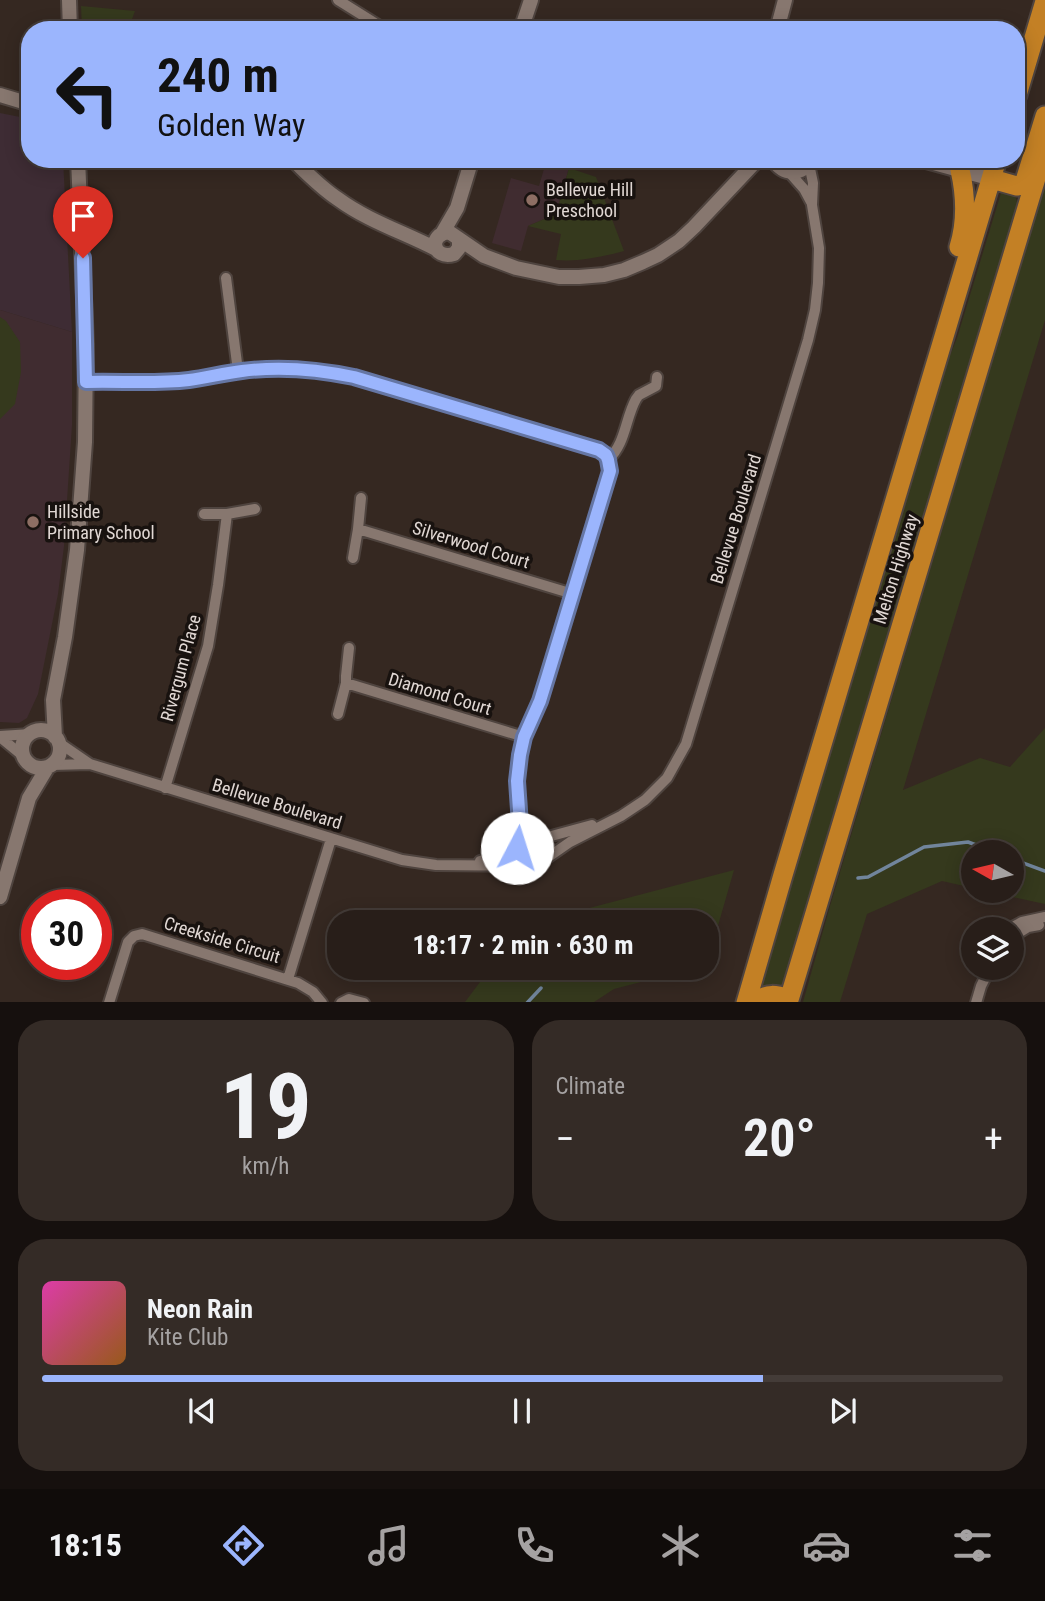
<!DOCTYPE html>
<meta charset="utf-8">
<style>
:root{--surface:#281e19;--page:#342b26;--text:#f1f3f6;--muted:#a5a2a2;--line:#443c38;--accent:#9bb5fd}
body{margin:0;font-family:"Roboto Condensed",sans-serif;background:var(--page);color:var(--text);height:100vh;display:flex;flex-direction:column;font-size:26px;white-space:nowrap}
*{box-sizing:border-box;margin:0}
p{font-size:23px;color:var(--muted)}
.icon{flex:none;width:38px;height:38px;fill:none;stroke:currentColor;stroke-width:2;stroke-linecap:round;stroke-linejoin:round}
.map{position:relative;height:1002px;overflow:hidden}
.details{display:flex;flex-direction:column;gap:18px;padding:18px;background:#16100e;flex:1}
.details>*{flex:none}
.guide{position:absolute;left:21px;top:21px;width:1004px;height:147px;border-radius:28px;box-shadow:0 4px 18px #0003,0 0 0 2px var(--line);background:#9bb5fd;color:#111;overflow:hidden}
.needle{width:46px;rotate:278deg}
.tools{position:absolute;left:961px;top:840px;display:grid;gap:14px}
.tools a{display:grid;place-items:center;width:63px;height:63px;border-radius:50%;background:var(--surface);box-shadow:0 4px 18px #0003,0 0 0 2px var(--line);font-size:35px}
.speed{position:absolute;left:21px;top:889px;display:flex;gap:14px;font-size:35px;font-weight:700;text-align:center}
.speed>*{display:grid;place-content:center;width:91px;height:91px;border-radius:50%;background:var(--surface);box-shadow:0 4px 18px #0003,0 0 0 2px var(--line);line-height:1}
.speed .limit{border:10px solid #d22;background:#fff;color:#111}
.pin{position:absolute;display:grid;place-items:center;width:60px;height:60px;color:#fff;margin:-72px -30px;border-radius:50% 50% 50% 0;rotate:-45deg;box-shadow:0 0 7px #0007}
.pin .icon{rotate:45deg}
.me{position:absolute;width:77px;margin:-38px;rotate:5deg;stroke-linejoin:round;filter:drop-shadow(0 0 5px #0008)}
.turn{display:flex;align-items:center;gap:24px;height:147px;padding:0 21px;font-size:32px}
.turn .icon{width:91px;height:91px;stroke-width:2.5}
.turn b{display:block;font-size:49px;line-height:60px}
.big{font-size:52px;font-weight:700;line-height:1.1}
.details .widget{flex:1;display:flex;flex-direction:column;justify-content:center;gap:10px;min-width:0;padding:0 24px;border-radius:28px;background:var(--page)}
.details .dial{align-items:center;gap:0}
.dial b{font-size:91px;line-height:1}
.song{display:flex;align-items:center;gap:21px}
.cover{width:84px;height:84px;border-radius:10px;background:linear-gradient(135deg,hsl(320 70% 55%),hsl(30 70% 35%))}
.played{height:7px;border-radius:4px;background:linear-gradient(90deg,var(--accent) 75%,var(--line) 75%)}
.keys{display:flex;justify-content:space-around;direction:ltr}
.heat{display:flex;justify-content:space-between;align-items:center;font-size:38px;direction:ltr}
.details .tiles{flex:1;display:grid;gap:18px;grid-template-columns:1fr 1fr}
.widget:last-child{grid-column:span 2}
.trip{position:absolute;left:327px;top:910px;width:392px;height:70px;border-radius:28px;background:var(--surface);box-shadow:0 4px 18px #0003,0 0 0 2px var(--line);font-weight:700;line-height:70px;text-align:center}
.tab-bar{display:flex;height:112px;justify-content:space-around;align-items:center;background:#100c0a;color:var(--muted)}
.tab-bar .icon{width:49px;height:49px}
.tab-bar .current{color:var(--accent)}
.tab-bar b{font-size:32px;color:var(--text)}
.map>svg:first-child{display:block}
.commercial{fill:#3e2c34}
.education{fill:#402c30}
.green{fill:#35391d}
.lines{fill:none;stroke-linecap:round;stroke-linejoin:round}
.stream{stroke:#71859c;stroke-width:3.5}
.street-casing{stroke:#4f443f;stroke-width:14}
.secondary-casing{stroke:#4f443f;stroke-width:18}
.highway-casing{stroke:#4f443f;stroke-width:23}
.street{stroke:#87776f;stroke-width:10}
.secondary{stroke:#87776f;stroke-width:14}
.highway{stroke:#c38025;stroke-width:19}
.route-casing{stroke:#6576a4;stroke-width:18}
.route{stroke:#9bb5fd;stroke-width:12}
.education-dot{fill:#8d6e63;stroke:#18120f;stroke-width:2.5}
.labels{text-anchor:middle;stroke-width:7;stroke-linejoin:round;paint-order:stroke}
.poi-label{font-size:18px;fill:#e1d8d4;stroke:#18120f;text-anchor:start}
.street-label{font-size:18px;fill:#e1d8d4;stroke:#18120f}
</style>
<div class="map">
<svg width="1045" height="1003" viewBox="0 0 1045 1003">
<rect width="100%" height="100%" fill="#352821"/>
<!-- commercial -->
<path class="commercial" d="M0,113L30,119V159H63L72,332L0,310Z"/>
<!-- education -->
<path class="education" d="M546,162L569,168L556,214L528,226L521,251L492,243L511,178L539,186Z
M0,310L72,332V425L64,546L58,594L38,694L27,718L19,723L0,722Z"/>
<!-- green -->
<path class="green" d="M81,6L135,11L128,30H82Z
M569,168L596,177L624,251C601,257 579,262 556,260L561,234L528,226L556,214Z
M1045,184V320L903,790L980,758L1010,767L1045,728V904L984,891H1012V852H973V888L942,881L867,914L840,1002H803L830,906Z
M1004,189L1014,191L1017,202V216L784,992L758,994L933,398L957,338L1001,193Z
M0,317L6,321L20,342L21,372L15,404L0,419Z
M734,870L707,964V922H562L578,911Z
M498,968H695L614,989L594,1002H465L486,974L488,975Z"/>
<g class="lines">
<!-- stream -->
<path class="stream" d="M1012,859L1045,871
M858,878L868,877L924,847L968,842L995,852
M527,1003L541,988"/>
<!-- street casing -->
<g class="street-casing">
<path id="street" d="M338,0L386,30
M789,172L804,189L811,202
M226,278L238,371
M86,382C120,381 155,384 189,380C206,378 224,373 242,371C280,366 316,369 354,377L599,450C606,456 609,461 610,471L548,675C538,706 521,735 518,768C515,791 520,816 521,839
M608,460C626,443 625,419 636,399L639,395L656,386L657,377
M227,514L255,509
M358,529L361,498
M353,558L358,529L573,594
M346,683V676L349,648
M338,714L346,683L524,737
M0,736L31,734
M0,737L23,756
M58,742L90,764L402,860L436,865L529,866
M52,765L90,764
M165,788L208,646L218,585L227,514H204
M517 850a16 16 0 1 1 32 0a16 16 0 1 1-32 0Z
M544,838L592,825
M547,858L570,842L621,816L645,800L667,778L686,744L808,340L815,310L818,283L819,248L812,205L813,183L809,164
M480,861L491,858L517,848
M1009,929L1022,922L1045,917
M1012,937L1028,927L1039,925
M288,979L331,839
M109,1003L128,942L134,936L142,934L298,983L313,992L322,1003
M341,1003L349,999L364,1003
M976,1003L981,986L990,968"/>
</g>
<!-- secondary casing -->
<g class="secondary-casing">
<path id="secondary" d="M69,0L70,30
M521,30L531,0
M777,30L785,0
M0,95L30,104
M292,159C307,173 321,188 338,199C368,221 403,232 436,249
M773,159C783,176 802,176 812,159
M919,159L992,179
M443,232L457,208L472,159
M459,239V248L454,254C432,260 428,234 449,232L484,256L516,268L559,277H579L604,275L624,270L643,262L658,255L679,241L694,227L758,159
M22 749a19 19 0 1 1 38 0a19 19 0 1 1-38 0Z
M55,737L53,700L65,637L77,550L85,442L86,344L78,159
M0,897L29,798L47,768"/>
</g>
<!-- highway casing -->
<g class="highway-casing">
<path id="highway" d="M1017,95L1045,1
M992,179L1017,186L1024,184L1045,116
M959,247C967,221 966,196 960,170
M746,1003L783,875L997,159
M757,1003C766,992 777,995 789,999
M788,1003L1045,148"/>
</g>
<!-- street -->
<use href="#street" class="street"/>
<!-- secondary -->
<use href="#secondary" class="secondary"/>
<!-- highway -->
<use href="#highway" class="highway"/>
</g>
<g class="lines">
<!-- route casing -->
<g class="route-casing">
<path id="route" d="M83,258L86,382C121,381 155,384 189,380C206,378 224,373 242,371C280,366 316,369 354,377L599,450L606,455L608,460L610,471L548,675L540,701L524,737L520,755L517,781L521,839L517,848"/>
</g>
<!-- route -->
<use href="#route" class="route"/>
</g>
<!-- markers -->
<g class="education-dot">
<circle cx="532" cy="200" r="7"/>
<circle cx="33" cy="522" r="7"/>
</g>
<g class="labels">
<!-- poi labels -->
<g class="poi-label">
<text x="546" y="196">Bellevue Hill<tspan x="546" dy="21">Preschool</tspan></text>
<text x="47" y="518">Hillside<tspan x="47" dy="21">Primary School</tspan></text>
</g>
<!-- street labels -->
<g class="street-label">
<text transform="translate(736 519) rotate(-73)" y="6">Bellevue Boulevard</text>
<text transform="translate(471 545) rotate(17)" y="6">Silverwood Court</text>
<text transform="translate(896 569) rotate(-73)" y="6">Melton Highway</text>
<text transform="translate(181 668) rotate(-75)" y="6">Rivergum Place</text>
<text transform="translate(440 694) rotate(17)" y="6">Diamond Court</text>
<text transform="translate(277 804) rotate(17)" y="6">Bellevue Boulevard</text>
<text transform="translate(222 940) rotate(17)" y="6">Creekside Circuit</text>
</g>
</g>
</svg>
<div class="tools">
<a><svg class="needle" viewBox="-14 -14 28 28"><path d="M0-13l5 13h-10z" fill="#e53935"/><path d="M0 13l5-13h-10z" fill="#a5a2a2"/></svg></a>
<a><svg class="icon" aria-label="layers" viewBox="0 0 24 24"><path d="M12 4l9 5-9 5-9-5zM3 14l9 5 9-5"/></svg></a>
</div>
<div class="speed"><div class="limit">30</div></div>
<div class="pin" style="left:83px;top:258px;background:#d93025"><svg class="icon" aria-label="arrive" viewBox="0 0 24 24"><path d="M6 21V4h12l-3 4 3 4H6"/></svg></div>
<svg class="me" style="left:517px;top:848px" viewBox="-20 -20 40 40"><circle r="19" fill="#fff"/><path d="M0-13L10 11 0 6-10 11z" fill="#9bb5fd"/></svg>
<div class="trip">18:17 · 2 min · 630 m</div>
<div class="guide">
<div class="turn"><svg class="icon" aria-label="left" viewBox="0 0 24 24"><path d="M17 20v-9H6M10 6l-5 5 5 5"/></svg><div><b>240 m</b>Golden Way</div></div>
</div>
</div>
<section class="details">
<div class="tiles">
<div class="widget dial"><b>19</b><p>km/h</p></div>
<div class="widget"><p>Climate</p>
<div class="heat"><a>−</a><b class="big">20°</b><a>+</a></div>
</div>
<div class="widget">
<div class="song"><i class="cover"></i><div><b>Neon Rain</b><p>Kite Club</p></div></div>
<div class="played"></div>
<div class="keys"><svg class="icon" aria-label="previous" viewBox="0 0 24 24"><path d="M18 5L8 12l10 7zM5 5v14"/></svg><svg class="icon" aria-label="pause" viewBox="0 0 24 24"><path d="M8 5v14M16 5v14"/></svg><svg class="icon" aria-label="next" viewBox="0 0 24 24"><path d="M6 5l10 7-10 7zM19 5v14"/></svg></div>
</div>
</div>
</section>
<nav class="tab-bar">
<b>18:15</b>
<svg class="icon current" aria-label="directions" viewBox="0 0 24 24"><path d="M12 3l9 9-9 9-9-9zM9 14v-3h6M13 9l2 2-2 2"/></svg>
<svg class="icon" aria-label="music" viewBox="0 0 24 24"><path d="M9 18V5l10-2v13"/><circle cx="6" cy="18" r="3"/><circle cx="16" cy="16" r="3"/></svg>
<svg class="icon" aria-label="phone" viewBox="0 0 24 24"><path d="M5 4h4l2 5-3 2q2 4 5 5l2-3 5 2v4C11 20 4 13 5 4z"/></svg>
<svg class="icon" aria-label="climate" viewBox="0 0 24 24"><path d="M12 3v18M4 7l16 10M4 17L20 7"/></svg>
<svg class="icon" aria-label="car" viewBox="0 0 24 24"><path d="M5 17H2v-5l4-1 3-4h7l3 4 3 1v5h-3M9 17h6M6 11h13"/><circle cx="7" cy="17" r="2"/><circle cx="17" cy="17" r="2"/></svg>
<svg class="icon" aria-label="filters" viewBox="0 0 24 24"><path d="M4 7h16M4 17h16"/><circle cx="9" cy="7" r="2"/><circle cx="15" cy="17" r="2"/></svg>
</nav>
